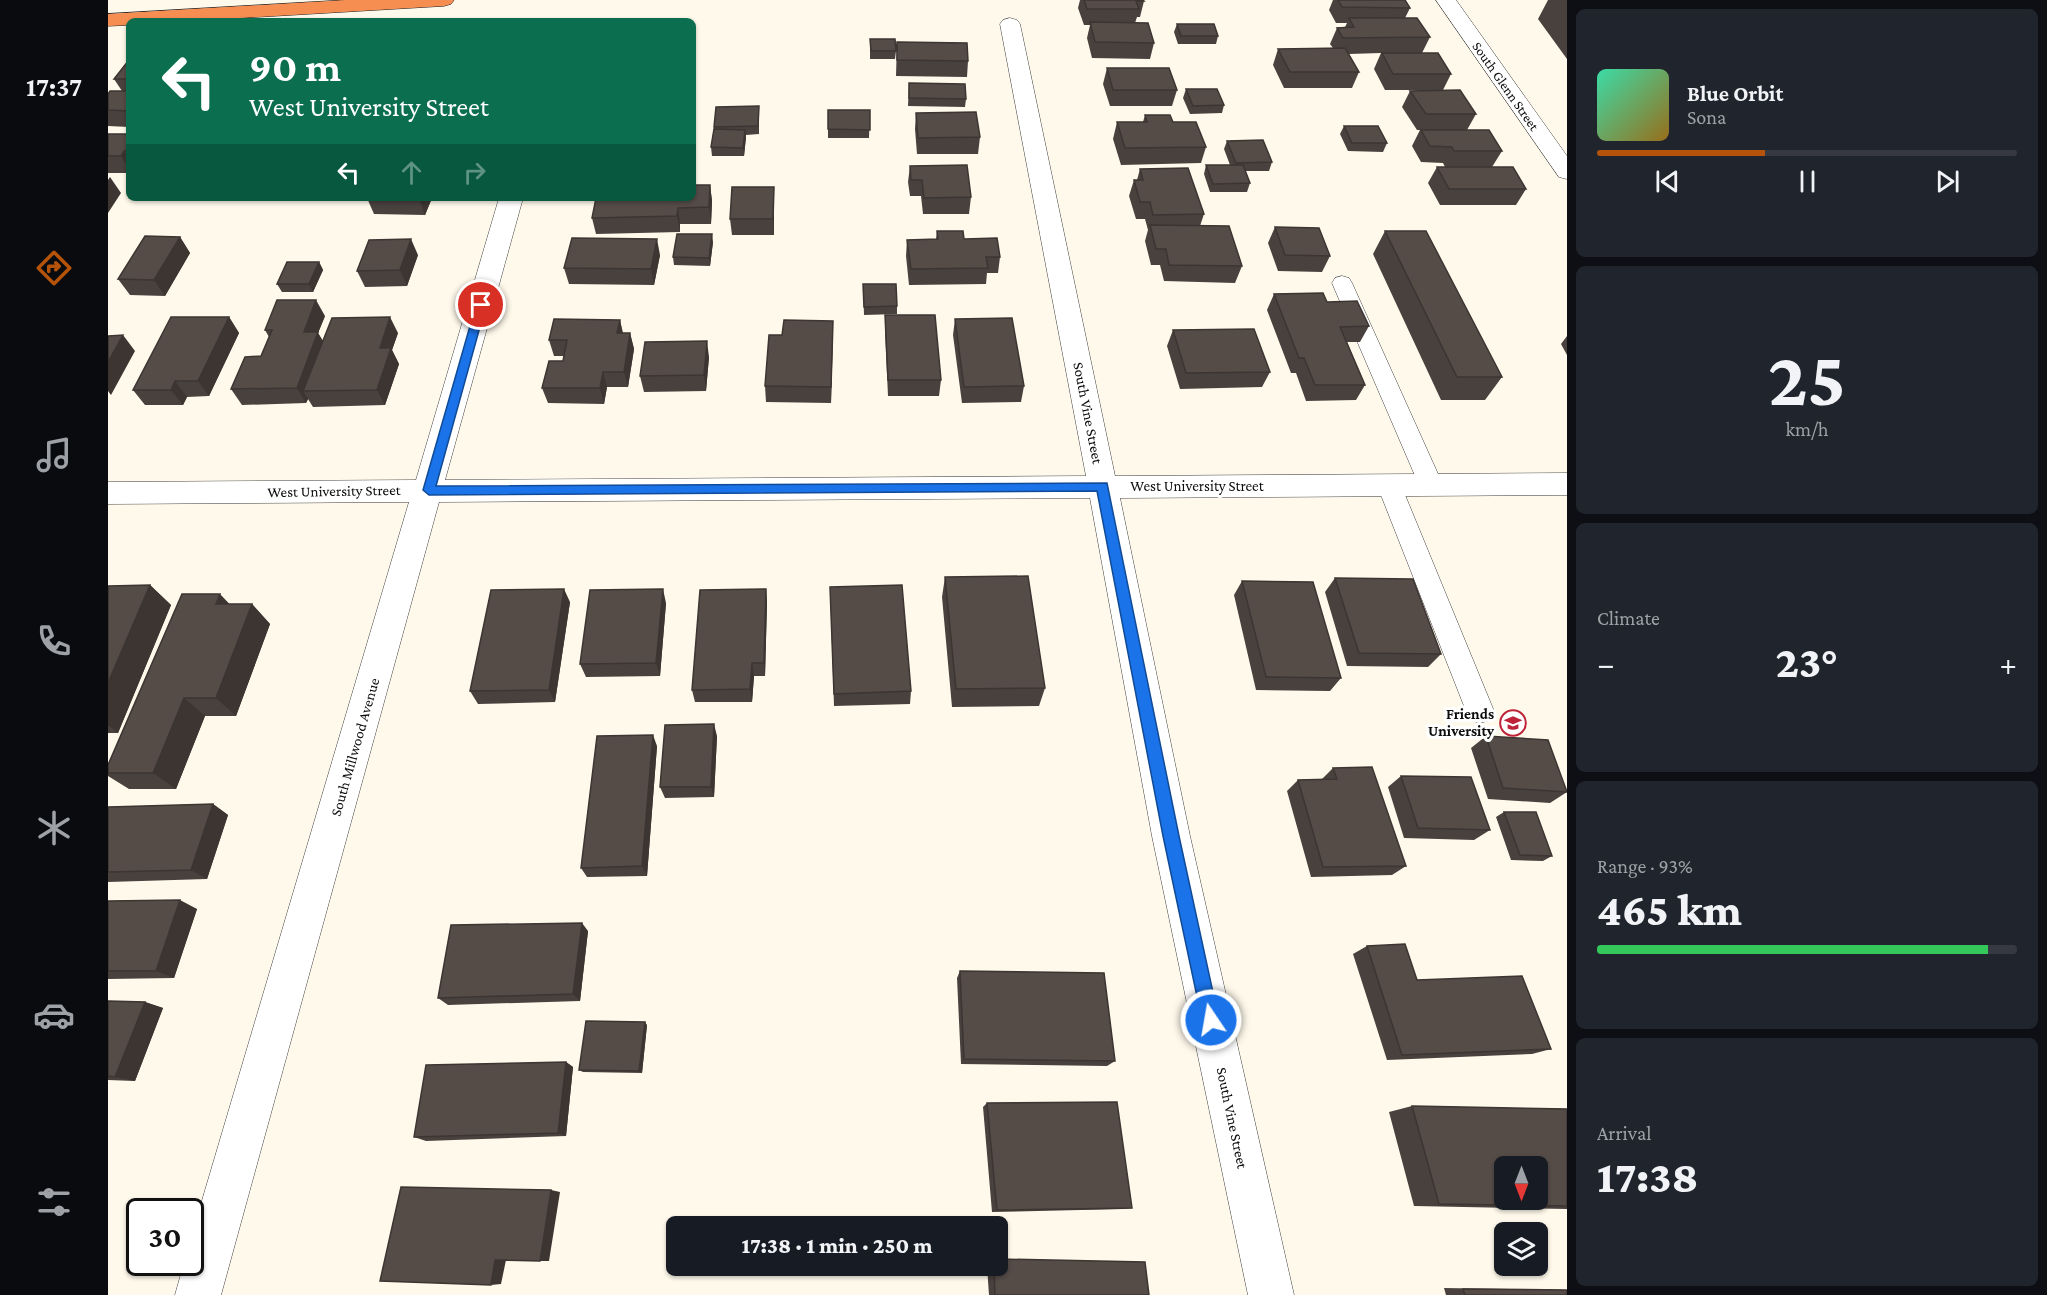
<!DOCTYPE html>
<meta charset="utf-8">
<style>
:root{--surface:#171b24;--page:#20242c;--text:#f1f3f6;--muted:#9ea1a6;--line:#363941;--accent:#b45309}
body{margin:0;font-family:"Crimson Pro",serif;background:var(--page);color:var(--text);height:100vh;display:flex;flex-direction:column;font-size:22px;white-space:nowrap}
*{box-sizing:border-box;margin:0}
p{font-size:20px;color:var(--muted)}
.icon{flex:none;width:33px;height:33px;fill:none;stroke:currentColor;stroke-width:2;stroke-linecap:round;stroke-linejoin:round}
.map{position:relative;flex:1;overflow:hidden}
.panel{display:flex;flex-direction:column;gap:9px;padding:9px;background:#0d0f14;width:480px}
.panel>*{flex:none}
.top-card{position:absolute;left:18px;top:18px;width:570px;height:183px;border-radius:9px;box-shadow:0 2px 4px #0004;background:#0b6e4f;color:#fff;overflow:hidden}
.needle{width:39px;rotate:180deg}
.controls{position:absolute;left:1386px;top:1156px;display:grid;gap:12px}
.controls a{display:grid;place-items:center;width:54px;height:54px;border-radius:9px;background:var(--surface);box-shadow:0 2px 4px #0004;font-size:30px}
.speed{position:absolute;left:18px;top:1198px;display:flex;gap:12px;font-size:30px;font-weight:700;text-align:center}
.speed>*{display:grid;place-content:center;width:78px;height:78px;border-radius:50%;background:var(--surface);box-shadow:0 2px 4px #0004;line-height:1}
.speed .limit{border:3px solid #111;border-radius:9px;background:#fff;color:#111}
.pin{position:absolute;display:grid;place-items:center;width:51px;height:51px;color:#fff;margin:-26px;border:3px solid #fff;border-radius:50%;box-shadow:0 2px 6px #0007}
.me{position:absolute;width:66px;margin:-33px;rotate:348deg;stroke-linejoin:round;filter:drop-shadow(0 0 4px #0008)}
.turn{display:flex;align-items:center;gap:21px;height:126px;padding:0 24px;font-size:27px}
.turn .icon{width:78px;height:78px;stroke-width:2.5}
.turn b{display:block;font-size:42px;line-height:51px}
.lanes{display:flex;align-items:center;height:57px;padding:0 24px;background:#0003;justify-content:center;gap:30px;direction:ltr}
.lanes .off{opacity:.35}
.big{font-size:45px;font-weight:800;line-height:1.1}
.panel .tile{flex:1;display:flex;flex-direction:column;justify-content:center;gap:9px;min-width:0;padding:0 21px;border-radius:9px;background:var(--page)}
.panel .dial{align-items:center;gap:0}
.dial b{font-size:78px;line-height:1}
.song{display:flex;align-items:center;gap:18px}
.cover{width:72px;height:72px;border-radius:9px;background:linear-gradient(135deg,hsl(160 70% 55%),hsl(40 70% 35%))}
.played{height:6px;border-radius:3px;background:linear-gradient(90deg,var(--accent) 40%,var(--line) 40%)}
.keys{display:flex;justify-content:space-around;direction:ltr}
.heat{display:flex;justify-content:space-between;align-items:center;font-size:33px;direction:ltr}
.charge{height:9px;border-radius:4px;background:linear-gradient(90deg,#34c759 93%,var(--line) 0)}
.trip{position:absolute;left:558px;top:1216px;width:342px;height:60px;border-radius:9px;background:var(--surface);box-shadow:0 2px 4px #0004;font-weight:800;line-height:60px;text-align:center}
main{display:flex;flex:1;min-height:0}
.menu{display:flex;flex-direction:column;width:108px;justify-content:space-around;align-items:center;background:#090b0e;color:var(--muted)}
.menu .icon{width:42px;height:42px}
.menu .current{color:var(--accent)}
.menu b{font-size:27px;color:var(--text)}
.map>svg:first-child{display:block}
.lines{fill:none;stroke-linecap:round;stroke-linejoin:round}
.lane-casing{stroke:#3f3f3f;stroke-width:1}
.street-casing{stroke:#3f3f3f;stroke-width:1}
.highway-casing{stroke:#1d1d1d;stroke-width:1}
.lane{fill:#fff;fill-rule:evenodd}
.street{fill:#fff;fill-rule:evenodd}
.highway{fill:#f68e52;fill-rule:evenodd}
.wall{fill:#49413e}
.shaded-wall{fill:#3c3532}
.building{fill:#554c48;stroke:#3c3532;stroke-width:1.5;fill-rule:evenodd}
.route{fill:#1a73e8;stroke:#114b97;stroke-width:1.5}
.labels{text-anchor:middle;stroke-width:6;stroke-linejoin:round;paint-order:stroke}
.far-street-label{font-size:14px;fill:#0c0c0c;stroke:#fff}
.street-label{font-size:15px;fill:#0c0c0c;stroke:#fff}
.poi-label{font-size:15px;font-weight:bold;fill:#0c0c0c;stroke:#fff;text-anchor:end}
</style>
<main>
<nav class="menu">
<b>17:37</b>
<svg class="icon current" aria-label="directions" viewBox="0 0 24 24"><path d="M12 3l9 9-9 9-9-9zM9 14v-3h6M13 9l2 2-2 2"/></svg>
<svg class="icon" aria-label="music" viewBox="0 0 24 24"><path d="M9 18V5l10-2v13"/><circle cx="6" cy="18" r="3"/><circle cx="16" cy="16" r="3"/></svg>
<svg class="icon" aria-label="phone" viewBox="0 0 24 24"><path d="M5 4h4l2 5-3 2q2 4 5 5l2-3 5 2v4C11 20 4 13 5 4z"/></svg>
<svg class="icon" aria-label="climate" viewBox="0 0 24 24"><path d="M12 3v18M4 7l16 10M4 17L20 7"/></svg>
<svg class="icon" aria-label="car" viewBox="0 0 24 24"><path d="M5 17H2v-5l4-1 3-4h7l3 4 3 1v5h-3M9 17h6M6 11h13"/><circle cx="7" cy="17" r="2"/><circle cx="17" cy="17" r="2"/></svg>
<svg class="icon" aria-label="filters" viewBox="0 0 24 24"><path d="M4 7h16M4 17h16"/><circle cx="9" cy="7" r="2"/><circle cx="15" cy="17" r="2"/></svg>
</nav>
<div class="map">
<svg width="1459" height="1295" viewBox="0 0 1459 1295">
<rect width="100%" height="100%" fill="#fff9eb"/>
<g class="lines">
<!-- lane casing -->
<g class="lane-casing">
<path id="lane" d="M1234,276L1241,278L1244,283L1335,485L1332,491L1323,494L1314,491L1311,485L1224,283L1227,278Z
M1281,476L1290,479L1293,485L1386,711L1382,720L1372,723L1362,720L1358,711L1269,485L1272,479Z"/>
</g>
<!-- street casing -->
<g class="street-casing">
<path id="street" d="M1328,0H1348L1459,156V179L1451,177Z
M902,18L909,20L912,24L1007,476L1459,473V495L1012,498L1082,836L1186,1295H1140L1044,836L982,498L331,502L113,1295H67L76,1263H82V1241L301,502L0,504V482L308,480L391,198H415L337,480L978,476L892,24L895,20Z"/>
</g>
<!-- highway casing -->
<g class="highway-casing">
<path id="highway" d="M238,0H346L343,4L336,6L82,21H21V25L0,26V14Z"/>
</g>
<!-- lane -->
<use href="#lane" class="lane"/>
<!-- street -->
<use href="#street" class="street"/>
<!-- highway -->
<use href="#highway" class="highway"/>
</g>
<!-- wall -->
<path class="wall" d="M972,0H1035L1036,1L1032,17H1029L1027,23L1046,43L1042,59L984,58L979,38L982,25H976L970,8Z
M1225,0H1297L1302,8L1297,18L1322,37L1314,53L1343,74L1335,90L1368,114L1359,130H1325L1394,151L1384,167L1418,189L1408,205H1332L1320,183L1329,167H1337L1335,163L1313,162L1304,146L1312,130H1309L1294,107L1302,91L1319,90H1277L1266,69L1273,53L1241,54L1251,72L1244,88H1176L1165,65L1170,49L1225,48L1222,44L1229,28L1237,27L1239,23H1228L1221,10Z
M1440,0H1459V59L1430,19Z
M1069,24L1110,36L1108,44H1070L1066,32Z
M762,39L788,51L787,59H762Z
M789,42L860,61L859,77L788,76Z
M21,60V127L0,126V94L14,91L6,79Z
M999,68L1069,90L1064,106H1002L995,84Z
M801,83L858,99L857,107L800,106Z
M1078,89L1116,105L1114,113L1082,114L1075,98Z
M720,110H762L761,138H720Z
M808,113L872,137L870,154H809L807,129Z
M651,114V134L638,135L636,156H604L603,147L606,127Z
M1037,115L1065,122L1098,147L1093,163L1013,165L1005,139L1009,122H1035Z
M1236,126L1279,143L1275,152L1240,151L1232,134Z
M0,134H21V173H0Z
M1119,141L1164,162L1161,171H1137L1142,183L1139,192H1102L1096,174L1098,165H1122L1116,149Z
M802,166L863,197L861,214H815L813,196H802L800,182Z
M1032,169L1096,214L1092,226L1134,266L1127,283L1056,281L1052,265H1043L1037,241L1040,230L1037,219H1028L1021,196L1026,180H1029Z
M602,185L604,201L603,224H572V232L488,234L484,218Z
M666,187V235H624L622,219Z
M259,198H324L317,215L266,214Z
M1167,227L1222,256L1214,272L1170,271L1160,243Z
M829,231L856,239L892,257L890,273H879L878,284L801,285L798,256L799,240L828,239Z
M1277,231L1394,377L1377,400H1333L1265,254Z
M72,237L82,253L57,296L22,295L10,279Z
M605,242L602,266L566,265L565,257Z
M310,255L299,286L257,287L249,271Z
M552,255L546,285L461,284L456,268Z
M211,262L215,270L205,292H174L169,284Z
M755,284L789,306V314L756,315Z
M1166,294L1219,302L1261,326L1252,342H1239L1257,385L1248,400L1198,401L1188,373H1183L1159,310Z
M777,315L833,380L831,396H780L777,331Z
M217,316L210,333L215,341L290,333L284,350L291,364L277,405L205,407L200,399L198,403L134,405L123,389L153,356L161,337L157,330Z
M121,317L131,333L101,396L79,397L75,405H37L25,390Z
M847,319L916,386L913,402L854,403L845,335Z
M512,320L515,333H522L526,349L520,387H499L496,404L440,403L434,388L455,361L456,356H446L441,340Z
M725,321L723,403L658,402L657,386L674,335Z
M1065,330L1162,372L1154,387L1072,389L1059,346Z
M1459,336V355L1453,344Z
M601,357L598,391L536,392L532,376Z
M837,577L937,688L931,706L844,707L834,597Z
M1227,578L1333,654L1320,667L1239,666L1217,592Z
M1134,581L1233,678L1222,691L1148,690L1126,595Z
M42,585L63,605L10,733H0V586Z
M722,587L803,691L802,704L726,706Z
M658,589L659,603L657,676H646L644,702H587L584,690Z
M462,602L447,702L370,704L362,691Z
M558,603L552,676L478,677L472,664Z
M122,604H144L162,624L128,716H97L68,789H21L0,776V765Z
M609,736L606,797L557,798L552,787Z
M1378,736L1459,792L1442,803L1380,799L1363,748Z
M549,746L539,876L479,877L473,868Z
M1225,768L1298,866L1284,875L1203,877L1179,791L1190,780L1214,779Z
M1293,776L1382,830L1366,840L1296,838L1280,787Z
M105,804L120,815L99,879L0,882V807Z
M1396,812L1444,856L1435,861L1403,860L1388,817Z
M0,901L89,909L66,978L0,979Z
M480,931L472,1001L340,1005L330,998Z
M1259,946L1309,980L1443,1049L1424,1054L1279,1060L1245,954Z
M852,971L1007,1061L999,1066L853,1064L849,978Z
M0,1001L37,1002L55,1008L27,1081L0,1080Z
M539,1025L534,1073L475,1072L471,1070Z
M458,1062L465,1067L458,1136L318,1141L306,1137Z
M879,1103L1024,1208L1016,1209L884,1212L875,1107Z
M1304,1106L1459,1109V1209L1306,1206L1281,1112Z
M879,1266H890L1041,1295H881Z
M1336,1288L1459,1290V1295H1338Z"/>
<!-- shaded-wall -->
<path class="shaded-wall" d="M586,84L588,100L586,120L585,93Z
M637,130L638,138L636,156L635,148Z
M16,151L21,158V169L13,156Z
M2,177L13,193L0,213V180Z
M602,185L604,201L603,224L601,207Z
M666,187V235L665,219Z
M311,198H324L317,215L311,199Z
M570,208L572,224V232L569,216Z
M604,234L605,242L602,266L601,258Z
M72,237L82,253L57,296L46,280Z
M303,239L310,255L299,286L292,270Z
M549,239L552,255L546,285L543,269Z
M211,262L215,270L205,292L201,284Z
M208,300L217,316L210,333L219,348L195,391L200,399L198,403L189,388L196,332Z
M121,317L131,333L101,396L90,381Z
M282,317L290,333L284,350L291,364L277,405L269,390L272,348Z
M512,320L515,336L509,333Z
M725,321V337L723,403V387Z
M522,333L526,349L520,387L516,372Z
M15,335L27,351L3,395L0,391V362Z
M599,341L601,357L598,391L596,375Z
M495,372L499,387L496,404L492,388Z
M67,381L79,397L75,405L63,390Z
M42,585L63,605L10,733L0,725V683Z
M456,589L462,602L447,702L441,690Z
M555,589L558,603L552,676L548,663Z
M658,589L659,603L657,676L656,663Z
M112,594L131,614L108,604Z
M144,604L162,624L128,716L108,698Z
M644,663L646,676L644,702L642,689Z
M76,698L97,716L68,789L45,773Z
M606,724L609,736L606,797L603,787Z
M545,735L549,746L539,876L534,866Z
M105,804L120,815L99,879L83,870Z
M72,900L89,909L66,978L48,971Z
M474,923L480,931L472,1001L465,994Z
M37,1002L55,1008L27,1081L7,1077Z
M537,1022L539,1025L534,1073L531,1071Z
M458,1062L465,1067L458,1136L450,1133Z
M443,1190L452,1192L441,1261H432Z
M387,1260H398L393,1284L383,1285Z"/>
<!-- building -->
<path class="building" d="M976,0H1035L1036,1H1028L1031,9H979Z
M1230,0H1297L1302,8L1234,7Z
M1241,18H1309L1322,37L1235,38L1229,28L1246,27Z
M982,22L1040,23L1046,43L987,42Z
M1069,24H1106L1110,36H1073Z
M762,39H787L788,51H763Z
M789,42L859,43L860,61L789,60Z
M1237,48L1251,72H1182L1170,49Z
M1274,53H1330L1343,74H1285Z
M21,60V79H6Z
M999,68H1061L1069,90H1005Z
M801,83L857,84L858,99L801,98Z
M1078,89H1109L1116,105L1085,106Z
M1352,90L1368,114H1318L1302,91Z
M2,91H21V111L0,110V94Z
M651,106L650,126L606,127L608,107Z
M720,110H762V130L720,129Z
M868,112L872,137L810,138L808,113Z
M1037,115H1062L1065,122H1088L1098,147L1017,148L1009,122H1039Z
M1236,126H1270L1279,143H1244Z
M606,129L637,130L635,148L603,147Z
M1313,130H1381L1394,151H1346L1344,147L1322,146Z
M0,134H21V151H16L13,156H0Z
M1155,140L1164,162L1128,163L1119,141Z
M859,165L863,197L816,198L814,180H803L802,166Z
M1098,165H1135L1142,183L1105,184Z
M1329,167H1405L1418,189H1341Z
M1080,168L1096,214L1045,215L1042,202H1032L1026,180H1035L1032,169Z
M585,185H602L601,207L570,208L569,216L484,218L488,198H585Z
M624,187H666L665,219H622Z
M260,198H311V199Z
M1042,225L1121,226L1134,266L1061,265L1058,249H1048Z
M1167,227L1211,228L1222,256L1177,255Z
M829,231H855L856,239L889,238L892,257H878L880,268L803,269L799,240L830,239Z
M1277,231H1318L1394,377H1349Z
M569,234H604L601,258L565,257Z
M37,236L72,237L46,280L10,279Z
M464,238L549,239L543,269L456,268Z
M303,239L292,270L249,271L261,240Z
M179,262H211L201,284H169Z
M755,284H788L789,306L756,307Z
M1215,293L1219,302L1249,301L1261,326L1232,327L1257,385H1207L1196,358H1191L1166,294Z
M169,300H208L196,332H210L189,388L123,389L137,357L153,356L164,330H157Z
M777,315H827L833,380H780Z
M63,317H121L90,381H67L63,390H25Z
M282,317L272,348H283L269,390L195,391L224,318Z
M904,318L916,386L856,387L847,319Z
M446,319L512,320L509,333H522L516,372H495L492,388H434L441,361H455L459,340H441Z
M676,320L725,321L723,387L657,386L661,335H674Z
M1146,329L1162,372L1078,373L1065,330Z
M15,335L0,362V336Z
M599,341L596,375L532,376L537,342Z
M920,576L937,688L848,689L837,577Z
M1227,578L1305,579L1333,654L1251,653Z
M1134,581L1205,582L1233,678L1158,677Z
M42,585L0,683V586Z
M794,585L803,691L726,694L722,587Z
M456,589L441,690L362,691L383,590Z
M555,589L548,663L472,664L482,590Z
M658,589L656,663H644L642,689L584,690L592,590Z
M74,594H112L108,604H144L108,698H76L45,773H0V765Z
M606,724L603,787H552L557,725Z
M545,735L534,866L473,868L489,736Z
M1378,736L1440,740L1459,792L1395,788Z
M1264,767L1298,866L1215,867L1190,780L1229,779L1225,768Z
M1293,776L1363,777L1382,830L1310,828Z
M105,804L83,870L0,872V807Z
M1396,812H1428L1444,856L1412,855Z
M72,900L48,971H0V901Z
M474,923L465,994L330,998L343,925Z
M1297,944L1309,980L1414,976L1443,1049L1294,1055L1259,946Z
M852,971L996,973L1007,1061L856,1059Z
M0,1001L37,1002L7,1077L0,1076Z
M478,1021L537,1022L531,1071L471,1070Z
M458,1062L450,1133L306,1137L318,1065Z
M1009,1102L1024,1208L889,1210L879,1103Z
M1304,1106L1459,1109V1206L1331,1204ZM1396,1167H1430V1200H1396Z
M293,1187L443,1190L432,1261L387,1260L383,1285L272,1281Z
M890,1259L1037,1262L1041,1295H887L886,1266H890Z
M1355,1289L1459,1290V1295H1357Z"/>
<!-- route -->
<path class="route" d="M373,302L378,305L328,486L999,483L1071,836L1111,1020L1109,1026L1103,1028L1097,1026L1094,1020L1055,836L989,491L321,495L315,490L368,305Z"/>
<!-- icons -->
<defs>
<g id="university-ring" transform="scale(1.35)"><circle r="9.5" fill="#fff" stroke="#be2338" stroke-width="1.5"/><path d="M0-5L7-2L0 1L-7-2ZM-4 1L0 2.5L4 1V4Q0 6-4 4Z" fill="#be2338"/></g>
</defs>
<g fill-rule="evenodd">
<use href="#university-ring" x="1405" y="723"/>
</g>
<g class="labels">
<!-- far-street labels -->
<g class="far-street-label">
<text transform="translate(1398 86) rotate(55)" y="5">South Glenn Street</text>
</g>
<!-- street labels -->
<g class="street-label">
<text transform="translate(980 413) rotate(79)" y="5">South Vine Street</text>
<text x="1089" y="491">West University Street</text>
<text transform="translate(226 491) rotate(-1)" y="5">West University Street</text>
<text transform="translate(247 747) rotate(-74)" y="5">South Millwood Avenue</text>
<text transform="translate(1124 1118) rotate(78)" y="5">South Vine Street</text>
</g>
<!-- poi labels -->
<g class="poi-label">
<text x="1386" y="719">Friends<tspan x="1386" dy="17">University</tspan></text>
</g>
</g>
</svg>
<div class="controls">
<a><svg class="needle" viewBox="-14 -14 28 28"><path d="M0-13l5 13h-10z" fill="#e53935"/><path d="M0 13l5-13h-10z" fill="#9ea1a6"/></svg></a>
<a><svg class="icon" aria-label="layers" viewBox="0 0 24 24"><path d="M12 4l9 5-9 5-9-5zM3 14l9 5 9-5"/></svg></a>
</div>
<div class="speed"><div class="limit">30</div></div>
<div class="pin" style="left:373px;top:305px;background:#d93025"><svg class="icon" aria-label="arrive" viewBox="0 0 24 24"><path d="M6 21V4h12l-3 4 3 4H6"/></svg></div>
<svg class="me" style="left:1103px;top:1020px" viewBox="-20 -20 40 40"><circle r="17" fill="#1a73e8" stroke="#fff" stroke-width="3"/><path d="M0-11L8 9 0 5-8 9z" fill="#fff"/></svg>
<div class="trip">17:38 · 1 min · 250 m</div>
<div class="top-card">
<div class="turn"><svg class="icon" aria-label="left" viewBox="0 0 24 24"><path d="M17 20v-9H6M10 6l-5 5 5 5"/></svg><div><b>90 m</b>West University Street</div></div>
<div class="lanes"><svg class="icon" aria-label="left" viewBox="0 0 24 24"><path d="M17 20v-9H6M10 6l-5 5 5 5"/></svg><svg class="icon off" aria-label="ahead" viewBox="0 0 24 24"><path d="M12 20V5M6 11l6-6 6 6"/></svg><svg class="icon off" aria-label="right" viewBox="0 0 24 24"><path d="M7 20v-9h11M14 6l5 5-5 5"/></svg></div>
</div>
</div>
<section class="panel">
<div class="tile">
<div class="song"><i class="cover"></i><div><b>Blue Orbit</b><p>Sona</p></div></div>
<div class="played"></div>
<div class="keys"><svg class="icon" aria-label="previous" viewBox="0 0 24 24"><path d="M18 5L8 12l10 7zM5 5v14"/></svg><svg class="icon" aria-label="pause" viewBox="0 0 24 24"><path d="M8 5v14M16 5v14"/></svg><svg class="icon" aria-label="next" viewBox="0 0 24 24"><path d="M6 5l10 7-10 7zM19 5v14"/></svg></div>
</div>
<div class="tile dial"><b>25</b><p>km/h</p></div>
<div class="tile"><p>Climate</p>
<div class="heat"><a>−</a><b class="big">23°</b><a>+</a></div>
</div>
<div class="tile"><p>Range · 93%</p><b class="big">465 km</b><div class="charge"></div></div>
<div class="tile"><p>Arrival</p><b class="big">17:38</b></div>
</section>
</main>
